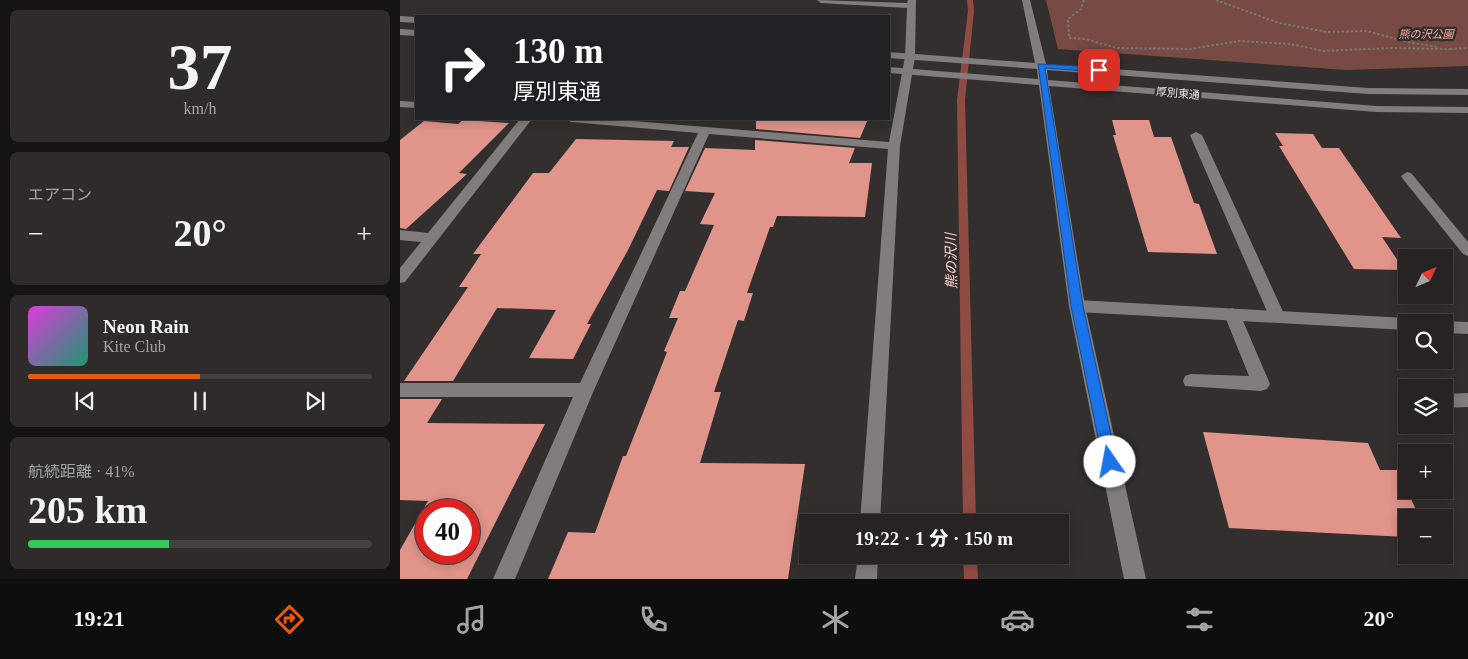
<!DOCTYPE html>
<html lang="ja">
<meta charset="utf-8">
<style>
:root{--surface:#262322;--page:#2e2b2a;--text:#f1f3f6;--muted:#a4a4a5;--line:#424040;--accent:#ea580c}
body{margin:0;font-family:"Times New Roman","Noto Sans JP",serif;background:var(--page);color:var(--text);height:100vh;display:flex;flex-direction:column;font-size:19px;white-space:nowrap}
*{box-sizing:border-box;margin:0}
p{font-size:16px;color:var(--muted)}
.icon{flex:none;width:28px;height:28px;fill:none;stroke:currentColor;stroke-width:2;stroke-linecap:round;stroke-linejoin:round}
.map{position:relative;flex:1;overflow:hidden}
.panel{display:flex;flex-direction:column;gap:10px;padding:10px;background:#151313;width:400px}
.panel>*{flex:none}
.banner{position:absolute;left:15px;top:15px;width:475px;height:105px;border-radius:0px;box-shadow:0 2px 12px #0003,0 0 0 1px var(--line);background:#202124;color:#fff;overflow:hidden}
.needle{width:32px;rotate:46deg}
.fabs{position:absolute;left:998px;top:249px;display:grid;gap:10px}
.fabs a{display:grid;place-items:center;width:55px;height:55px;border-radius:0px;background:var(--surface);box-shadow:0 2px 12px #0003,0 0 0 1px var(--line);font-size:25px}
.speed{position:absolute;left:15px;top:499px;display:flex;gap:10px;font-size:25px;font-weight:700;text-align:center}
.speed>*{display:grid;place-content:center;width:65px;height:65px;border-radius:50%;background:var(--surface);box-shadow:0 2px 12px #0003,0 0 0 1px var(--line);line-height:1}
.speed .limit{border:8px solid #d22;background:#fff;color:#111}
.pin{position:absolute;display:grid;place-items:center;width:42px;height:42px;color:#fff;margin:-21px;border-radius:10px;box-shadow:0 2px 8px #0006}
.me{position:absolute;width:55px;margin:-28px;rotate:348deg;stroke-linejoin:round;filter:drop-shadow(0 0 4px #0008)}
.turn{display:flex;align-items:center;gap:18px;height:105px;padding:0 15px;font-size:22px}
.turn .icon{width:65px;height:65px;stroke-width:2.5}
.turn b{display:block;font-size:35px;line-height:42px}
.big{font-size:38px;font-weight:800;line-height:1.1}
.panel .card{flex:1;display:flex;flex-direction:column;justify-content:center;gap:8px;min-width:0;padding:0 18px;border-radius:8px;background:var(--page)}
.panel .dial{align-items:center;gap:0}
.dial b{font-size:65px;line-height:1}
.song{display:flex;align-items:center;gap:15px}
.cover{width:60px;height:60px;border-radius:8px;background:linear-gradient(135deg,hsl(300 70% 55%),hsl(160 70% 35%))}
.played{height:5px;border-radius:2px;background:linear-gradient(90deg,var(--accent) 50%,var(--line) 50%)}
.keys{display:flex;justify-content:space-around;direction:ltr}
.heat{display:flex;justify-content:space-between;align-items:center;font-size:28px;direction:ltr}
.charge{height:8px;border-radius:4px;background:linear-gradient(90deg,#34c759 41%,var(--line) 0)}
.trip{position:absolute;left:399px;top:514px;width:270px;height:50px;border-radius:0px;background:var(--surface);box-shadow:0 2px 12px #0003,0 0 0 1px var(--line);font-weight:800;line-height:50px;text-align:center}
.menu{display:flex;height:80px;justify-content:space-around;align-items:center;background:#0f0e0e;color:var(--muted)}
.menu .icon{width:35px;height:35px}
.menu .selected{color:var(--accent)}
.menu b{font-size:22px;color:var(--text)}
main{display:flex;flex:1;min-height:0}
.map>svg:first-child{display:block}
.green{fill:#774a44}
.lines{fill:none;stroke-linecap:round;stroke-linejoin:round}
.stream{fill:#904b43;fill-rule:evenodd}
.building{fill:#e1948a;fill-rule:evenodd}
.path{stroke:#797676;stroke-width:2;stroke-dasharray:2.5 2;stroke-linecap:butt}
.lane{fill:#817d7c;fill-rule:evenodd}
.street{fill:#817d7c;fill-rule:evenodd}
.secondary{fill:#817d7c;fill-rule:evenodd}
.route{fill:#1a73e8;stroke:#114b97}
.labels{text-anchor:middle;stroke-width:5;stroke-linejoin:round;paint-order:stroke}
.far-park-label{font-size:11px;font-style:italic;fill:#fdaa9f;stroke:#322f2e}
.far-street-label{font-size:11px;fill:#edeaea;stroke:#322f2e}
.water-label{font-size:14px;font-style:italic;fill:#fed3cc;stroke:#322f2e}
</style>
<main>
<section class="panel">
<div class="card dial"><b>37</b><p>km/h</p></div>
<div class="card"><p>エアコン</p>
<div class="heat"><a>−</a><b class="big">20°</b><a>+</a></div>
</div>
<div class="card">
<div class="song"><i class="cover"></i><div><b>Neon Rain</b><p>Kite Club</p></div></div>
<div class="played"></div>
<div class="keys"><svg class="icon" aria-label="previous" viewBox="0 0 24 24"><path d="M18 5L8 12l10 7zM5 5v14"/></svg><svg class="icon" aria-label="pause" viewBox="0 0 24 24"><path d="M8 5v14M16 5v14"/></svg><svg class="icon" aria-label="next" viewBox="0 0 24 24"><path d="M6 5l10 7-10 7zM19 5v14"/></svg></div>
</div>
<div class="card"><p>航続距離 · 41%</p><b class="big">205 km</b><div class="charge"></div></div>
</section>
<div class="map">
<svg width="1068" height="579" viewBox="0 0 1068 579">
<rect width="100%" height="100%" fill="#322f2e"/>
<!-- green -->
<path class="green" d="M646,0H1068V66L946,70L658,49Z"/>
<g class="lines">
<!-- stream -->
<path class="stream" d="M567,0H573L574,11L565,100L576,522H563L557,100L568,11Z
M563,555H577L578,579H564Z"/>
</g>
<!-- building -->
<path class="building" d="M356,119H468L460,138L356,129Z
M63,120L109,123L59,173L67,174L6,229L0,228V140L24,121L58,124Z
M712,120H749L754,137H771L794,203L799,204L817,254L748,252L713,135H716Z
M875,133L913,134L922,148H939L1001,238L982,237L1004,270L954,269L879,146H883Z
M176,139L274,141L271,147H289L269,191L257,190L228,250L187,324H191L173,359L129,358L156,310L97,308L53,381H4L68,287H59L81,254H73L133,173H149Z
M355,140L455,148L449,163H472L465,217L377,216L373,227H370L347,293H353L344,321L338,320L314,392H321L300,463L405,464L388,579H148L168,532L195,533L223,456H226L267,352L264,351L278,318H269L280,291H285L314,225L300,224L315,193L285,191L305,148L355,150Z
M0,399H42L27,423L145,424L67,579H0V550L28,501L0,500ZM26,510H69V552H26Z
M803,432L968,443L980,470H997L1020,518H1006V537L829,528Z"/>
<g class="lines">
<!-- path -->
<path class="path" d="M684,0L681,9L668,19L669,38L686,39L716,48L790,49L839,41L891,44L923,51L991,48L1051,49
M816,0L879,23L927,32L967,31L1007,42L1039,47
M1050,49L1068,48"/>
<!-- lane -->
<path class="lane" d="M796,132L802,135L885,316L883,320H871L869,316L790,135Z
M1007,172L1011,173L1068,242V256L1063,254L1003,179L1001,176Z
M832,308L837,310L840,314L870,384L867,389L861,391L785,386L783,381L785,376L791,374L849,376L824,314L827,310Z
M1068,393V407L1044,408V394Z"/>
<!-- street -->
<path class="street" d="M417,0L507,3L508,0H516L515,57L500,146L480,522H460L488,149L309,134L194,390L115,579H93L173,397H0V383H180L298,133L171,122L166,119H209L489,142L505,57L507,8L421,3Z
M0,101L16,102V108L0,107Z
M120,119H132L5,282L0,283V268L21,242L0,240V230L28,233Z
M677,300L1006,318L1013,322H1006V330L677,312L672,310L669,306L672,302Z
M1044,321L1068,322V334L1044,333V322H1039Z
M458,555H478L477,579H455Z"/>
<!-- secondary -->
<path class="secondary" d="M622,0H630L646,64L968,88L1068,89V95L968,94L647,70L648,80L976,106L1068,107V113L976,112L649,86L685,306L746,579H724L669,306L639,85L489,73V67L638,79L637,69L489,58V52L635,63Z
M0,16L16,17V23L0,22Z
M0,29L16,30V36L0,35Z"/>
</g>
<!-- route -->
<path class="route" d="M638,64L699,67L703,70L699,72L645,68L683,306L717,462L715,466L710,468L705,466L703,462L671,306Z"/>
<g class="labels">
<!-- far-park labels -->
<g class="far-park-label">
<text x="1026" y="38">熊の沢公園</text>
</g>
<!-- far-street labels -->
<g class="far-street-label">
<text transform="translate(778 93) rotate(5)" y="4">厚別東通</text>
</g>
<!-- water labels -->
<g class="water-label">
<text transform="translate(551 261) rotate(-91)" y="5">熊の沢川</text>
</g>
</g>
</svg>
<div class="fabs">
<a><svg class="needle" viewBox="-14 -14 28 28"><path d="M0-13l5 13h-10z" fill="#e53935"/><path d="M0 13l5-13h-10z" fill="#a4a4a5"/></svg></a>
<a><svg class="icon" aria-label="search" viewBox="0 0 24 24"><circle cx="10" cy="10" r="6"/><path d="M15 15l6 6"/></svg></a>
<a><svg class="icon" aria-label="layers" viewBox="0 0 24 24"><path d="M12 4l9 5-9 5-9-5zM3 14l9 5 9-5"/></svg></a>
<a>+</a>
<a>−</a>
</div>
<div class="speed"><div class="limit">40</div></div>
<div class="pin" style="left:699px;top:70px;background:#d93025"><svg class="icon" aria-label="arrive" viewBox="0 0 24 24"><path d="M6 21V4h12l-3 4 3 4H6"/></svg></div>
<svg class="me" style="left:710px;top:462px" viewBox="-20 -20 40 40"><circle r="19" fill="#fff"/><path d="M0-13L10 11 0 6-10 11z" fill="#1a73e8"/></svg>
<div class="trip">19:22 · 1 分 · 150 m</div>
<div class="banner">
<div class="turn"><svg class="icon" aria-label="right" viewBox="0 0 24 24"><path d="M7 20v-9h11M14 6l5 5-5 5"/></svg><div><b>130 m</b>厚別東通</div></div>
</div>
</div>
</main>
<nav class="menu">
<b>19:21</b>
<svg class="icon selected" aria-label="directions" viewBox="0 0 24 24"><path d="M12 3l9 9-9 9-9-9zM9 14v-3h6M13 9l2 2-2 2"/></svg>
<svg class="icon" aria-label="music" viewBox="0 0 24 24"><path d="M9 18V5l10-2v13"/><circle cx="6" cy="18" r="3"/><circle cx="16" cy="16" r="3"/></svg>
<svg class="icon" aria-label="phone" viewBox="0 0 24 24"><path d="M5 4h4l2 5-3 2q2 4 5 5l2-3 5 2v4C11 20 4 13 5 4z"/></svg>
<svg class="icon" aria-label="climate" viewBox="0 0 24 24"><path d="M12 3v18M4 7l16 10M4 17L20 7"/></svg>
<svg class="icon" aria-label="car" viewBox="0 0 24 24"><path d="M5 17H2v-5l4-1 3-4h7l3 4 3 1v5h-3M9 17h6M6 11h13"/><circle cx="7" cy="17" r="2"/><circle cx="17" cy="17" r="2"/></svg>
<svg class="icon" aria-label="filters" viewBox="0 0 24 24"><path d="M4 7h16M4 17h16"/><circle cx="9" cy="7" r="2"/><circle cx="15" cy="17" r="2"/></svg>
<b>20°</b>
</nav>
